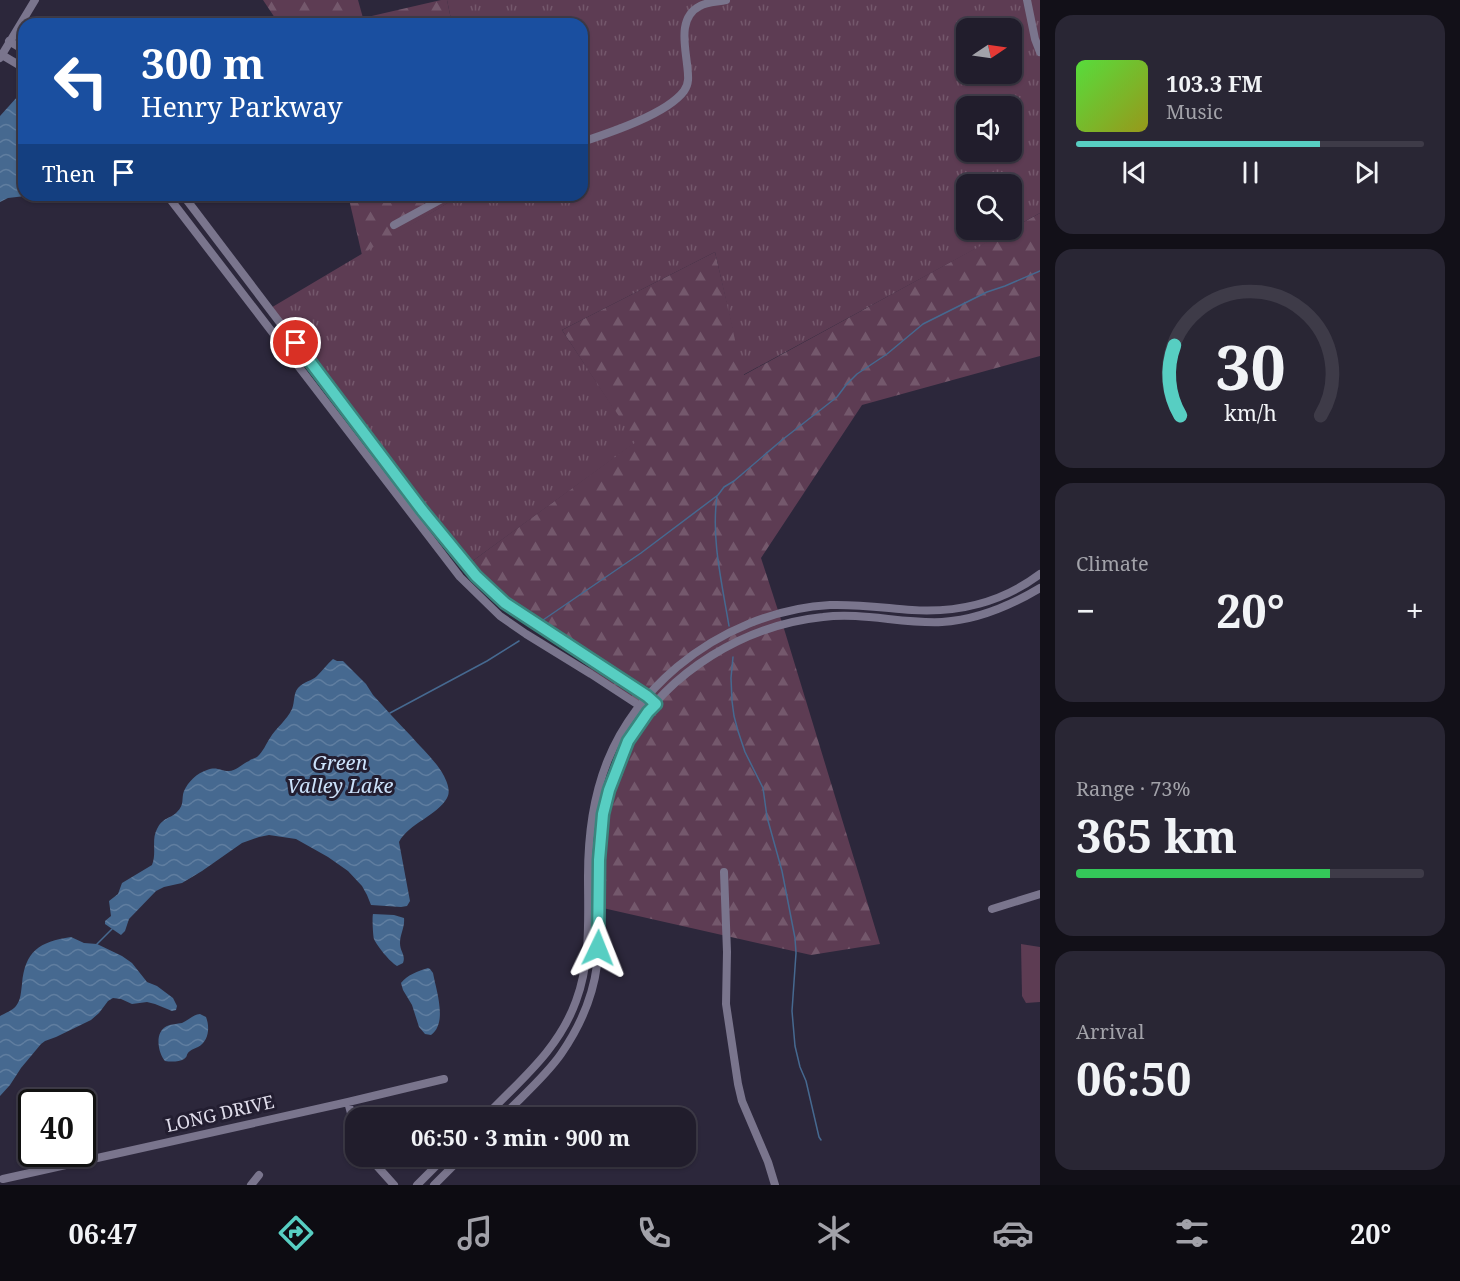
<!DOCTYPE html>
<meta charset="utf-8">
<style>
:root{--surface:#211d2c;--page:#292634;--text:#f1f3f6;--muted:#a2a2a9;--line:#3e3b48;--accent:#57cec2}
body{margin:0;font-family:"Noto Serif",serif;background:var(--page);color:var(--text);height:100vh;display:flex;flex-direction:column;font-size:22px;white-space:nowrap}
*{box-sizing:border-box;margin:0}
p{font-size:20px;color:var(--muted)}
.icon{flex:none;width:33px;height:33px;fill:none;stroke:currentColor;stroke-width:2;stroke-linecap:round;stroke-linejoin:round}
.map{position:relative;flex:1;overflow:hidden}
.panel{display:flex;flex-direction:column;gap:15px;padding:15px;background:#121018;width:420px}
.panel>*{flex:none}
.hud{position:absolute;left:18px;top:18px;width:570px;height:183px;border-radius:18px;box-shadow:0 2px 4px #0004,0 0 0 2px var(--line);background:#1a4fa0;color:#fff;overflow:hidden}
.needle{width:39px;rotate:77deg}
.buttons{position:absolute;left:956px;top:18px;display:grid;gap:12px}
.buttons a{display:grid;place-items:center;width:66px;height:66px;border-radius:12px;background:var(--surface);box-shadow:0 2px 4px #0004,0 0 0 2px var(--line);font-size:30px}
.speed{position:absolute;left:18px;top:1089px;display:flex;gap:12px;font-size:30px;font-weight:700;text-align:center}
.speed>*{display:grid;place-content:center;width:78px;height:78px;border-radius:50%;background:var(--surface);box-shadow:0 2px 4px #0004,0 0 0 2px var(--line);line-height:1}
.speed .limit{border:3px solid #111;border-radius:9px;background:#fff;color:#111}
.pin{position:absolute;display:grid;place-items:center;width:51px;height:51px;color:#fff;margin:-26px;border:3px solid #fff;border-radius:50%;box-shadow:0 2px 6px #0007}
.me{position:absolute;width:66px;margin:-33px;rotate:2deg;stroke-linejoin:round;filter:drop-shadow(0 0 4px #0008)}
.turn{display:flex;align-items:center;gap:21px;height:126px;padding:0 24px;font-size:27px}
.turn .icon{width:78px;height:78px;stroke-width:2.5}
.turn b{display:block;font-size:42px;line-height:51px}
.then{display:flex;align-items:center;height:57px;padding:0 24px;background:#0003;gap:12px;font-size:22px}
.big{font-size:45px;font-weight:700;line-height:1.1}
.panel .card{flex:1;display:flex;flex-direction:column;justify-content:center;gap:9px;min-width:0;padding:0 21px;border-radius:18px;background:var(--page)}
.panel .dial{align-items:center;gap:0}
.dial svg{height:156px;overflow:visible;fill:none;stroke:var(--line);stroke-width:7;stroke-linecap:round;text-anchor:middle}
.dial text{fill:var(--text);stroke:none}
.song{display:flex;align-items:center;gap:18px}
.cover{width:72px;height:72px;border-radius:9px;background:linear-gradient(135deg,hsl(110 70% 55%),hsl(60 70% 35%))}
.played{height:6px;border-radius:3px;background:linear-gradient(90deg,var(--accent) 70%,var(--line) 70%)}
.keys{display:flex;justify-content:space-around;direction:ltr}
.heat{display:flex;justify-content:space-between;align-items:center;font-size:33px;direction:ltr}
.charge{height:9px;border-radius:4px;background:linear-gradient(90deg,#34c759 73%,var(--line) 0)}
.trip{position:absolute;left:345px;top:1107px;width:351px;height:60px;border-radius:18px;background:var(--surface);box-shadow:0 2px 4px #0004,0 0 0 2px var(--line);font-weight:700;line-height:60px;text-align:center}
.dock{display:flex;height:96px;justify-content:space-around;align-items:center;background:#0d0c12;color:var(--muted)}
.dock .icon{width:42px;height:42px}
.dock .on{color:var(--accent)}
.dock b{font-size:27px;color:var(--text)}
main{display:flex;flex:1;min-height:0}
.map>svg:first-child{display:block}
.grass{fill:#5d3c53}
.forest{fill:url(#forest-firs)}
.park{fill:url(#park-tufts);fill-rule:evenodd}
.water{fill:url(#water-waves)}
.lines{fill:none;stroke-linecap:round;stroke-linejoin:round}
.stream{stroke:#466990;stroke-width:1.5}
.minor{stroke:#7a758d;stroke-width:8}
.route-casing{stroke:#39867e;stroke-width:15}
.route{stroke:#57cec2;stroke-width:10}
.labels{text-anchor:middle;stroke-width:6;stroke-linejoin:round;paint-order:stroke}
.street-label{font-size:18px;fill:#e0ddeb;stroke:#231e31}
.water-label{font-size:20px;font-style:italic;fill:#cbe1fa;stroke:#231e31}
</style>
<main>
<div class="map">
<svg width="1040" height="1185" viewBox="0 0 1040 1185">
<defs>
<pattern id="forest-firs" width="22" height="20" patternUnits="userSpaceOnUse" patternTransform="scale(1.5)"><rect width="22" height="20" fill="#5d3c53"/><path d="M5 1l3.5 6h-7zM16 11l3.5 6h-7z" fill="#74586c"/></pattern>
<pattern id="park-tufts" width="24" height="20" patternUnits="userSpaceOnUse" patternTransform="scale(1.5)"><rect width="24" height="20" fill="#5d3c53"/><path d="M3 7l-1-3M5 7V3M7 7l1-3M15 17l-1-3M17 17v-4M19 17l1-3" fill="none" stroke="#74586c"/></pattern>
<pattern id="water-waves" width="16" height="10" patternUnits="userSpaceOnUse" patternTransform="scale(1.5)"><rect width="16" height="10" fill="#466990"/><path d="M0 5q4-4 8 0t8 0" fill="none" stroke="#607ea0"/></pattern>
</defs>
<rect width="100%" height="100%" fill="#2c273b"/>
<!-- grass -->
<path class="grass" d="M1021,944L1040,947V1002L1026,1003L1022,996Z"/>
<!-- forest -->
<path class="forest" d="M263,0H358L363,18L441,0H447L452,24H279Z
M348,195H461L362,255Z
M1040,213V356L862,405L761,558L785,632L880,944L811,955L594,906L600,809L649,715L463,568L635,442L562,330L715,252L744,375Z"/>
<!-- park -->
<path class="park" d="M447,0H1040V213L1011,229V184H966V230H1010L743,375L715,252L562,330L636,442L463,568L269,309L461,195H582V24H452ZM966,28H1011V74H966ZM966,106H1011V152H966Z"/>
<!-- water -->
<path class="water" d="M24,87V195H34L8,198L0,202V116L18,96L21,88Z
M333,659L337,661H343L366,684L373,695C386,709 398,723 411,736C422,749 436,761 444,776C447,782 451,791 447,798C437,816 409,823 399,842L410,901L407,906L401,907L371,905L367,895L362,886L348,871L328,857L296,839L269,835L259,837L242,843L202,871L182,883L164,887L156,891L129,919L125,931L121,935L105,924V921L111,916L109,901L118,894L122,883L152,865C157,853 151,840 157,829C163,817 170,819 177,812C185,804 181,799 184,791C188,782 197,773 207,770C217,766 220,771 229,771C236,771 242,764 249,761C251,759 254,759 257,757C263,752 266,744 270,738C276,728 287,720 292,709C295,702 293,694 298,688C304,681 312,681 317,676C323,670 327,664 333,659Z
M373,914L394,915L404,918C405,927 400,934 400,943C400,952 406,955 403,963L397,966C390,962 377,946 374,939C373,936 372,918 373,914Z
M71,937L84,943L97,944L122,956L132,963L147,982L157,986L173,998L177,1006L176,1010L172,1011L155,1004L147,1002L132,1004L121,999L113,998L108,1001L99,1013L91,1020L56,1037L45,1041L41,1044L21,1068L10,1085L0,1096V1016C5,1013 12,1011 16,1006C21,1000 21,991 22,984C25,951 39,942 71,937Z
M428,968L430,969L433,973C436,990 448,1023 431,1035L425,1034L419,1027L412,1005L403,990L401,983C407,975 418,971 428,968Z
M200,1014L206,1017C210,1027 209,1041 198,1047C196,1048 192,1049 190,1051C185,1055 189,1055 184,1059C179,1062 171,1062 165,1061C158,1053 154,1032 167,1026C172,1024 177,1024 182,1023C189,1020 192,1015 200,1014Z"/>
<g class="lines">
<!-- stream -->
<path class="stream" d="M717,496C711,539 722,583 729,626
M543,620L641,553L718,495L724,487L734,481L782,440L837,397L846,385L857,374L887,354L923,324L987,292L1005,286L1040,271
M733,657L731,678L732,701L734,716L738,731L745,752L763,788L767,817L782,871L795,938L796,953L792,1011L795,1046L800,1067L806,1081L819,1137L821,1140
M390,713L487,661L519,641
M97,944L112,929"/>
<!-- minor -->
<path class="minor" d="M1027,0L1035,39L1040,52
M9,41L24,50
M2,55L24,68
M0,58L35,0
M582,142C609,133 667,114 684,91C690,83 688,74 687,64C685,45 678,17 700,6C707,2 718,2 726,0
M167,195L460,577L500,616L526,634L591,674L643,708
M183,195L422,510L476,576L505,603L651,700
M394,225L449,195
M724,872L727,952L726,1004L738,1084L742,1101L768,1162L775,1185
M992,909L1040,894
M348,1102L356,1132
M484,1118C519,1081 558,1051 576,1001C591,961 588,918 588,876C588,790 611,723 677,667C720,631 775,608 830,605C858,604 885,608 912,610C958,613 1003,602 1040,574
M501,1118C521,1097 545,1077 561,1054C579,1028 593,996 597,965C603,922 598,878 601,835C604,810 610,788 619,765C622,756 625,747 629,739C669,671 745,625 823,617C863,612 902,624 942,622C977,620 1010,606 1040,588
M368,1156L394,1185
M3,1179L348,1102L444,1079
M251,1185L259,1175
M417,1185L446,1156
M434,1185L463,1156"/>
</g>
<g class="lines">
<!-- route casing -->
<g class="route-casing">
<path id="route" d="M296,343L422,510L476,576L505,603L647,696L656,704L648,712L628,741L609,790L603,814L599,860L598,948"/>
</g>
<!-- route -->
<use href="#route" class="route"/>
</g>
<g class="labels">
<!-- street labels -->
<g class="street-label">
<text transform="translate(220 1114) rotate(-13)" y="6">LONG DRIVE</text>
</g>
<!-- water labels -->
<g class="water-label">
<text x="340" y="770">Green<tspan x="340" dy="23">Valley Lake</tspan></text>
</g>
</g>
</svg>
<div class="buttons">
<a><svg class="needle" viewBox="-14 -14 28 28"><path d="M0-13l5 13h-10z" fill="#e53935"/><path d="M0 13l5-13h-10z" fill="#a2a2a9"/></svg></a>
<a><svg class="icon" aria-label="sound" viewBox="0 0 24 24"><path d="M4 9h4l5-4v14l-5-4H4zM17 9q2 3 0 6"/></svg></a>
<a><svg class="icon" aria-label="search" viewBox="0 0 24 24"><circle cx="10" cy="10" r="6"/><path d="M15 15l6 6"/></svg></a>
</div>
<div class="speed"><div class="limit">40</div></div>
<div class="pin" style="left:296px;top:343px;background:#d93025"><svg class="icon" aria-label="arrive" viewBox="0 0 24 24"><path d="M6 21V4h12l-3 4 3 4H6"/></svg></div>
<svg class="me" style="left:598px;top:948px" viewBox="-20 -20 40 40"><path d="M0-17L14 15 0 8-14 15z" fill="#57cec2" stroke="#fff" stroke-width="4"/></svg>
<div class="trip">06:50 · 3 min · 900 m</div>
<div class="hud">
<div class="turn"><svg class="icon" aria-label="left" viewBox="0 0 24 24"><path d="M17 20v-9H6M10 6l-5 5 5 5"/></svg><div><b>300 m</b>Henry Parkway</div></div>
<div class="then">Then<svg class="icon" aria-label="arrive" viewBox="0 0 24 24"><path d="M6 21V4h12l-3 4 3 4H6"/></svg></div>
</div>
</div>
<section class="panel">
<div class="card">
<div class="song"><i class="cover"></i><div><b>103.3 FM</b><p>Music</p></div></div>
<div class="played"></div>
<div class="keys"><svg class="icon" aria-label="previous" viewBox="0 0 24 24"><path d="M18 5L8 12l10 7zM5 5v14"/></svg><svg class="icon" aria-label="pause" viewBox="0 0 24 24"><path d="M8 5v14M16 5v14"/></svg><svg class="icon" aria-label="next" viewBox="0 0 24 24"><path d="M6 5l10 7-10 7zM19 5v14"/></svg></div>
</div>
<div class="card dial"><svg viewBox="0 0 100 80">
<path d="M14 69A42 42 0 1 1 86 69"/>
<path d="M14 69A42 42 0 0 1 11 33" stroke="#57cec2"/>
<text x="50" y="56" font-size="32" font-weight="700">30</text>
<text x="50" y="72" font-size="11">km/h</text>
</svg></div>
<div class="card"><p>Climate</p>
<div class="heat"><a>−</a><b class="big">20°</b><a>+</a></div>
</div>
<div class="card"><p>Range · 73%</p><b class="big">365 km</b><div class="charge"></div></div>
<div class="card"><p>Arrival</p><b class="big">06:50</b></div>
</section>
</main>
<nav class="dock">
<b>06:47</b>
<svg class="icon on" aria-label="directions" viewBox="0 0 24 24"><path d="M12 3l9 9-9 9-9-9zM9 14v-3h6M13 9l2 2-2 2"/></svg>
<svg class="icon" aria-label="music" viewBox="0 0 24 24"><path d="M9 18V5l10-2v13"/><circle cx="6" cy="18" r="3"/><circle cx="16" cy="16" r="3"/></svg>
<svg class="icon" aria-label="phone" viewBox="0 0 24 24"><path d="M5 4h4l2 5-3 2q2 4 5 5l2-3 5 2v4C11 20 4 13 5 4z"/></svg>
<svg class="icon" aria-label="climate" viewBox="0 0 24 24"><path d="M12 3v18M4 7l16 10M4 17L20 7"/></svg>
<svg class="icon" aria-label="car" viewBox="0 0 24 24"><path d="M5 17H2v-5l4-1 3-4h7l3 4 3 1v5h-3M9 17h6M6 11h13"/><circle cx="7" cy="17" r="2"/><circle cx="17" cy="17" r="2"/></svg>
<svg class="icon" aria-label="filters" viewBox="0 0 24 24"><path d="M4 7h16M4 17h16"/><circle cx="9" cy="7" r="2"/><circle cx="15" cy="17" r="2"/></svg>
<b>20°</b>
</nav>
